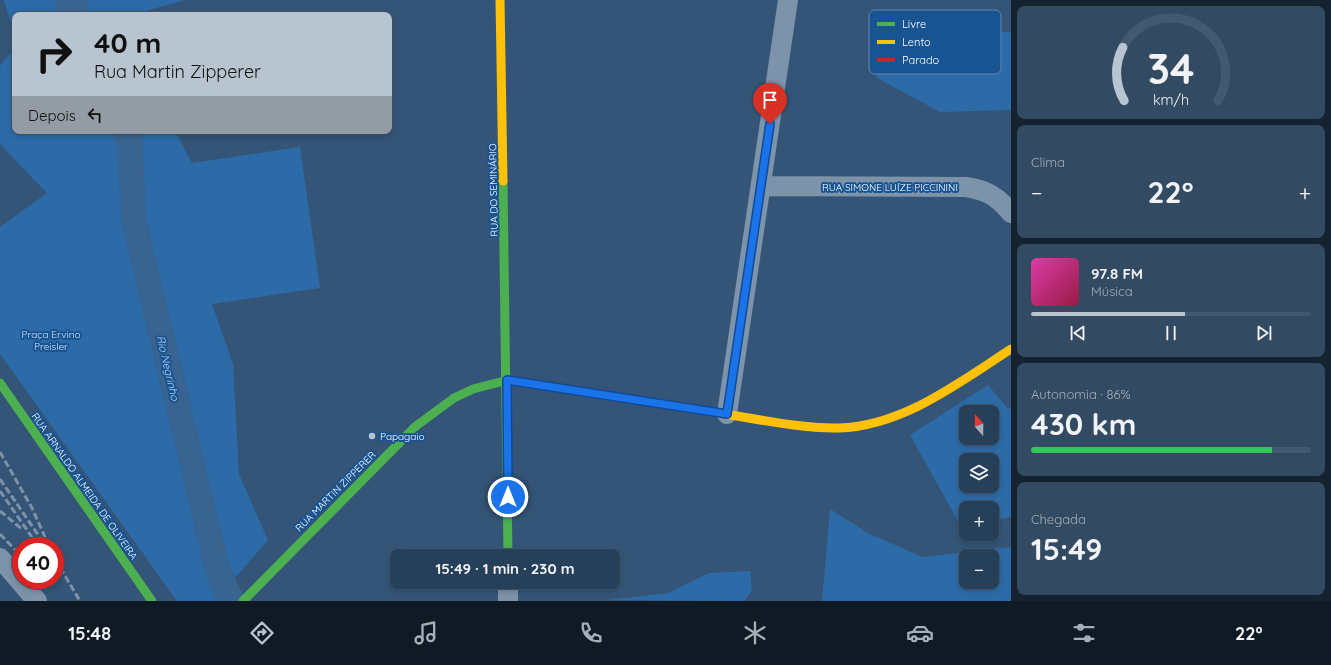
<!DOCTYPE html>
<html lang="pt">
<meta charset="utf-8">
<style>
:root{--surface:#274059;--page:#334b62;--text:#f1f3f6;--muted:#a4afba;--line:#43596f;--accent:#b8c4cf}
body{margin:0;font-family:Quicksand,sans-serif;background:var(--page);color:var(--text);height:100vh;display:flex;flex-direction:column;font-size:15px;white-space:nowrap}
*{box-sizing:border-box;margin:0}
p{font-size:13px;color:var(--muted)}
.icon{flex:none;width:22px;height:22px;fill:none;stroke:currentColor;stroke-width:2;stroke-linecap:round;stroke-linejoin:round}
.map{position:relative;flex:1;overflow:hidden}
.details{display:flex;flex-direction:column;gap:6px;padding:6px;background:#152331;width:320px}
.details>*{flex:none}
.hud{position:absolute;left:12px;top:12px;width:380px;height:122px;border-radius:8px;box-shadow:0 2px 6px #0003,0 0 0 1px var(--line);background:#b8c4cf;color:#111;overflow:hidden}
.needle{width:26px;rotate:340deg}
.fabs{position:absolute;left:959px;top:405px;display:grid;gap:8px}
.fabs a{display:grid;place-items:center;width:40px;height:40px;border-radius:8px;background:var(--surface);box-shadow:0 2px 6px #0003,0 0 0 1px var(--line);font-size:20px}
.speed{position:absolute;left:12px;top:537px;display:flex;gap:8px;font-size:20px;font-weight:700;text-align:center}
.speed>*{display:grid;place-content:center;width:52px;height:52px;border-radius:50%;background:var(--surface);box-shadow:0 2px 6px #0003,0 0 0 1px var(--line);line-height:1}
.speed .limit{border:6px solid #d22;background:#fff;color:#111}
.pin{position:absolute;display:grid;place-items:center;width:34px;height:34px;color:#fff;margin:-41px -17px;border-radius:50% 50% 50% 0;rotate:-45deg;box-shadow:0 0 4px #0007}
.pin .icon{rotate:45deg}
.me{position:absolute;width:44px;margin:-22px;rotate:0deg;stroke-linejoin:round;filter:drop-shadow(0 0 3px #0008)}
.turn{display:flex;align-items:center;gap:14px;height:84px;padding:0 16px;font-size:18px}
.turn .icon{width:52px;height:52px;stroke-width:2.5}
.turn b{display:block;font-size:28px;line-height:34px}
.then{display:flex;align-items:center;height:38px;padding:0 16px;background:#0003;gap:8px;font-size:15px}
.big{font-size:30px;font-weight:700;line-height:1.1}
.details .card{flex:1;display:flex;flex-direction:column;justify-content:center;gap:6px;min-width:0;padding:0 14px;border-radius:8px;background:var(--page)}
.details .dial{align-items:center;gap:0}
.dial svg{height:104px;overflow:visible;fill:none;stroke:var(--line);stroke-width:7;stroke-linecap:round;text-anchor:middle}
.dial text{fill:var(--text);stroke:none}
.song{display:flex;align-items:center;gap:12px}
.cover{width:48px;height:48px;border-radius:6px;background:linear-gradient(135deg,hsl(320 70% 55%),hsl(340 70% 35%))}
.played{height:4px;border-radius:2px;background:linear-gradient(90deg,var(--accent) 55%,var(--line) 55%)}
.keys{display:flex;justify-content:space-around;direction:ltr}
.heat{display:flex;justify-content:space-between;align-items:center;font-size:22px;direction:ltr}
.charge{height:6px;border-radius:3px;background:linear-gradient(90deg,#34c759 86%,var(--line) 0)}
.trip{position:absolute;left:390px;top:549px;width:230px;height:40px;border-radius:8px;background:var(--surface);box-shadow:0 2px 6px #0003,0 0 0 1px var(--line);font-weight:700;line-height:40px;text-align:center}
.menu{display:flex;height:64px;justify-content:space-around;align-items:center;background:#101a24;color:var(--muted)}
.menu .icon{width:28px;height:28px}
.menu .active{color:var(--accent)}
.menu b{font-size:18px;color:var(--text)}
main{display:flex;flex:1;min-height:0}
.map>svg:first-child{display:block}
.green{fill:#2c6ba8;fill-rule:evenodd}
.water{fill:#3a6490}
.lines{fill:none;stroke-linecap:round;stroke-linejoin:round}
.street{stroke:#7c93a9;stroke-width:20}
.fast{stroke:#4caf50;stroke-width:9}
.slow{stroke:#ffc107;stroke-width:9}
.jam{stroke:#c62828;stroke-width:9}
.rail{stroke:#7d92a9;stroke-width:3;stroke-dasharray:7 3;stroke-linecap:butt}
.route-casing{stroke:#114b97;stroke-width:10}
.route{stroke:#1a73e8;stroke-width:7}
.poi-dot{fill:#b8c4cf;stroke:#195492;stroke-width:1.5}
.labels{text-anchor:middle;stroke-width:4;stroke-linejoin:round;paint-order:stroke}
.street-label{font-size:10px;fill:#fff;stroke:#195492}
.park-label{font-size:10px;fill:#cfe5fb;stroke:#195492}
.poi-label{font-size:10px;fill:#fff;stroke:#195492;text-anchor:start}
.water-label{font-size:11px;font-style:italic;fill:#b4d6f6;stroke:#195492}
.key{fill:#195492;stroke:#5e87b3;stroke-width:1}
.key-label{font-size:11px;fill:#fff}
</style>
<main>
<div class="map">
<svg width="1011" height="601" viewBox="0 0 1011 601">
<rect width="100%" height="100%" fill="#345577"/>
<!-- green -->
<path class="green" d="M4,0H55L59,15H15V131H111L117,143L122,223L206,574L218,601H177L0,354V227L47,193L0,144V65L14,49L12,27Z
M87,0H185L131,15H88Z
M1011,32V110L940,112L877,78L871,35Z
M139,131H175L192,163L300,147L320,288L212,304L233,364L239,474L268,540L235,578L229,566L146,220L142,136Z
M988,385L1008,409L1011,406V517L992,521V508H966V523L958,521L910,435ZM966,412H992V438H966ZM966,460H992V486H966Z
M830,509L868,533L922,557L1011,547V601H822ZM966,556H992V582H966Z
M750,571L752,590L744,601L607,600L668,593L709,573Z"/>
<!-- water -->
<path class="water" d="M55,0H87L88,15H59Z
M111,131H139L142,136L146,220L229,566L246,601H218L206,574L122,223L117,143Z"/>
<g class="lines">
<!-- street -->
<path class="street" d="M761,186L966,187C987,190 998,197 1011,213
M727,414L788,0
M0,558L37,601
M508,582V601"/>
<!-- fast -->
<path class="fast" d="M503,181L508,556
M0,383L152,601
M243,601L416,426L454,398L473,389L508,380"/>
<!-- slow -->
<path class="slow" d="M500,0L503,181
M713,412C753,418 800,429 839,428C903,426 960,382 1011,349"/>
<!-- jam -->
<path class="jam" d="M508,380L713,412"/>
<!-- rail -->
<path class="rail" d="M0,452L32,508L49,546
M0,479L43,542
M0,491L38,546
M0,511L23,530
M0,534L21,556
M55,559L80,601"/>
</g>
<g class="lines">
<!-- route casing -->
<g class="route-casing">
<path id="route" d="M508,497L507,380L727,414L770,124"/>
</g>
<!-- route -->
<use href="#route" class="route"/>
</g>
<!-- markers -->
<circle class="poi-dot" cx="372" cy="436" r="4"/>
<g class="labels">
<!-- street labels -->
<g class="street-label">
<text x="890" y="191">RUA SIMONE LUÍZE PICCININI</text>
<text transform="translate(493 190) rotate(-91)" y="4">RUA DO SEMINÁRIO</text>
<text transform="translate(85 486) rotate(55)" y="4">RUA ARNALDO ALMEIDA DE OLIVEIRA</text>
<text transform="translate(335 491) rotate(-45)" y="4">RUA MARTIN ZIPPERER</text>
</g>
<!-- park labels -->
<g class="park-label">
<text x="51" y="338">Praça Ervino<tspan x="51" dy="12">Preisler</tspan></text>
</g>
<!-- poi labels -->
<g class="poi-label">
<text x="380" y="440">Papagaio</text>
</g>
<!-- water labels -->
<g class="water-label">
<text transform="translate(168 368) rotate(77)" y="4">Rio Negrinho</text>
</g>
</g>
<!-- legend -->
<rect x="869" y="10" width="132" height="64" rx="6" class="key"/>
<rect x="877" y="22" width="18" height="4" fill="#4caf50"/>
<rect x="877" y="40" width="18" height="4" fill="#ffc107"/>
<rect x="877" y="58" width="18" height="4" fill="#c62828"/>
<g class="key-label">
<text x="902" y="28">Livre</text>
<text x="902" y="46">Lento</text>
<text x="902" y="64">Parado</text>
</g>
</svg>
<div class="fabs">
<a><svg class="needle" viewBox="-14 -14 28 28"><path d="M0-13l5 13h-10z" fill="#e53935"/><path d="M0 13l5-13h-10z" fill="#a4afba"/></svg></a>
<a><svg class="icon" aria-label="layers" viewBox="0 0 24 24"><path d="M12 4l9 5-9 5-9-5zM3 14l9 5 9-5"/></svg></a>
<a>+</a>
<a>−</a>
</div>
<div class="speed"><div class="limit">40</div></div>
<div class="pin" style="left:770px;top:124px;background:#d93025"><svg class="icon" aria-label="arrive" viewBox="0 0 24 24"><path d="M6 21V4h12l-3 4 3 4H6"/></svg></div>
<svg class="me" style="left:508px;top:497px" viewBox="-20 -20 40 40"><circle r="17" fill="#1a73e8" stroke="#fff" stroke-width="3"/><path d="M0-11L8 9 0 5-8 9z" fill="#fff"/></svg>
<div class="trip">15:49 · 1 min · 230 m</div>
<div class="hud">
<div class="turn"><svg class="icon" aria-label="right" viewBox="0 0 24 24"><path d="M7 20v-9h11M14 6l5 5-5 5"/></svg><div><b>40 m</b>Rua Martin Zipperer</div></div>
<div class="then">Depois<svg class="icon" aria-label="left" viewBox="0 0 24 24"><path d="M17 20v-9H6M10 6l-5 5 5 5"/></svg></div>
</div>
</div>
<section class="details">
<div class="card dial"><svg viewBox="0 0 100 80">
<path d="M14 69A42 42 0 1 1 86 69"/>
<path d="M14 69A42 42 0 0 1 13 28" stroke="#b8c4cf"/>
<text x="50" y="56" font-size="32" font-weight="700">34</text>
<text x="50" y="72" font-size="11">km/h</text>
</svg></div>
<div class="card"><p>Clima</p>
<div class="heat"><a>−</a><b class="big">22°</b><a>+</a></div>
</div>
<div class="card">
<div class="song"><i class="cover"></i><div><b>97.8 FM</b><p>Música</p></div></div>
<div class="played"></div>
<div class="keys"><svg class="icon" aria-label="previous" viewBox="0 0 24 24"><path d="M18 5L8 12l10 7zM5 5v14"/></svg><svg class="icon" aria-label="pause" viewBox="0 0 24 24"><path d="M8 5v14M16 5v14"/></svg><svg class="icon" aria-label="next" viewBox="0 0 24 24"><path d="M6 5l10 7-10 7zM19 5v14"/></svg></div>
</div>
<div class="card"><p>Autonomia · 86%</p><b class="big">430 km</b><div class="charge"></div></div>
<div class="card"><p>Chegada</p><b class="big">15:49</b></div>
</section>
</main>
<nav class="menu">
<b>15:48</b>
<svg class="icon active" aria-label="directions" viewBox="0 0 24 24"><path d="M12 3l9 9-9 9-9-9zM9 14v-3h6M13 9l2 2-2 2"/></svg>
<svg class="icon" aria-label="music" viewBox="0 0 24 24"><path d="M9 18V5l10-2v13"/><circle cx="6" cy="18" r="3"/><circle cx="16" cy="16" r="3"/></svg>
<svg class="icon" aria-label="phone" viewBox="0 0 24 24"><path d="M5 4h4l2 5-3 2q2 4 5 5l2-3 5 2v4C11 20 4 13 5 4z"/></svg>
<svg class="icon" aria-label="climate" viewBox="0 0 24 24"><path d="M12 3v18M4 7l16 10M4 17L20 7"/></svg>
<svg class="icon" aria-label="car" viewBox="0 0 24 24"><path d="M5 17H2v-5l4-1 3-4h7l3 4 3 1v5h-3M9 17h6M6 11h13"/><circle cx="7" cy="17" r="2"/><circle cx="17" cy="17" r="2"/></svg>
<svg class="icon" aria-label="filters" viewBox="0 0 24 24"><path d="M4 7h16M4 17h16"/><circle cx="9" cy="7" r="2"/><circle cx="15" cy="17" r="2"/></svg>
<b>22°</b>
</nav>
